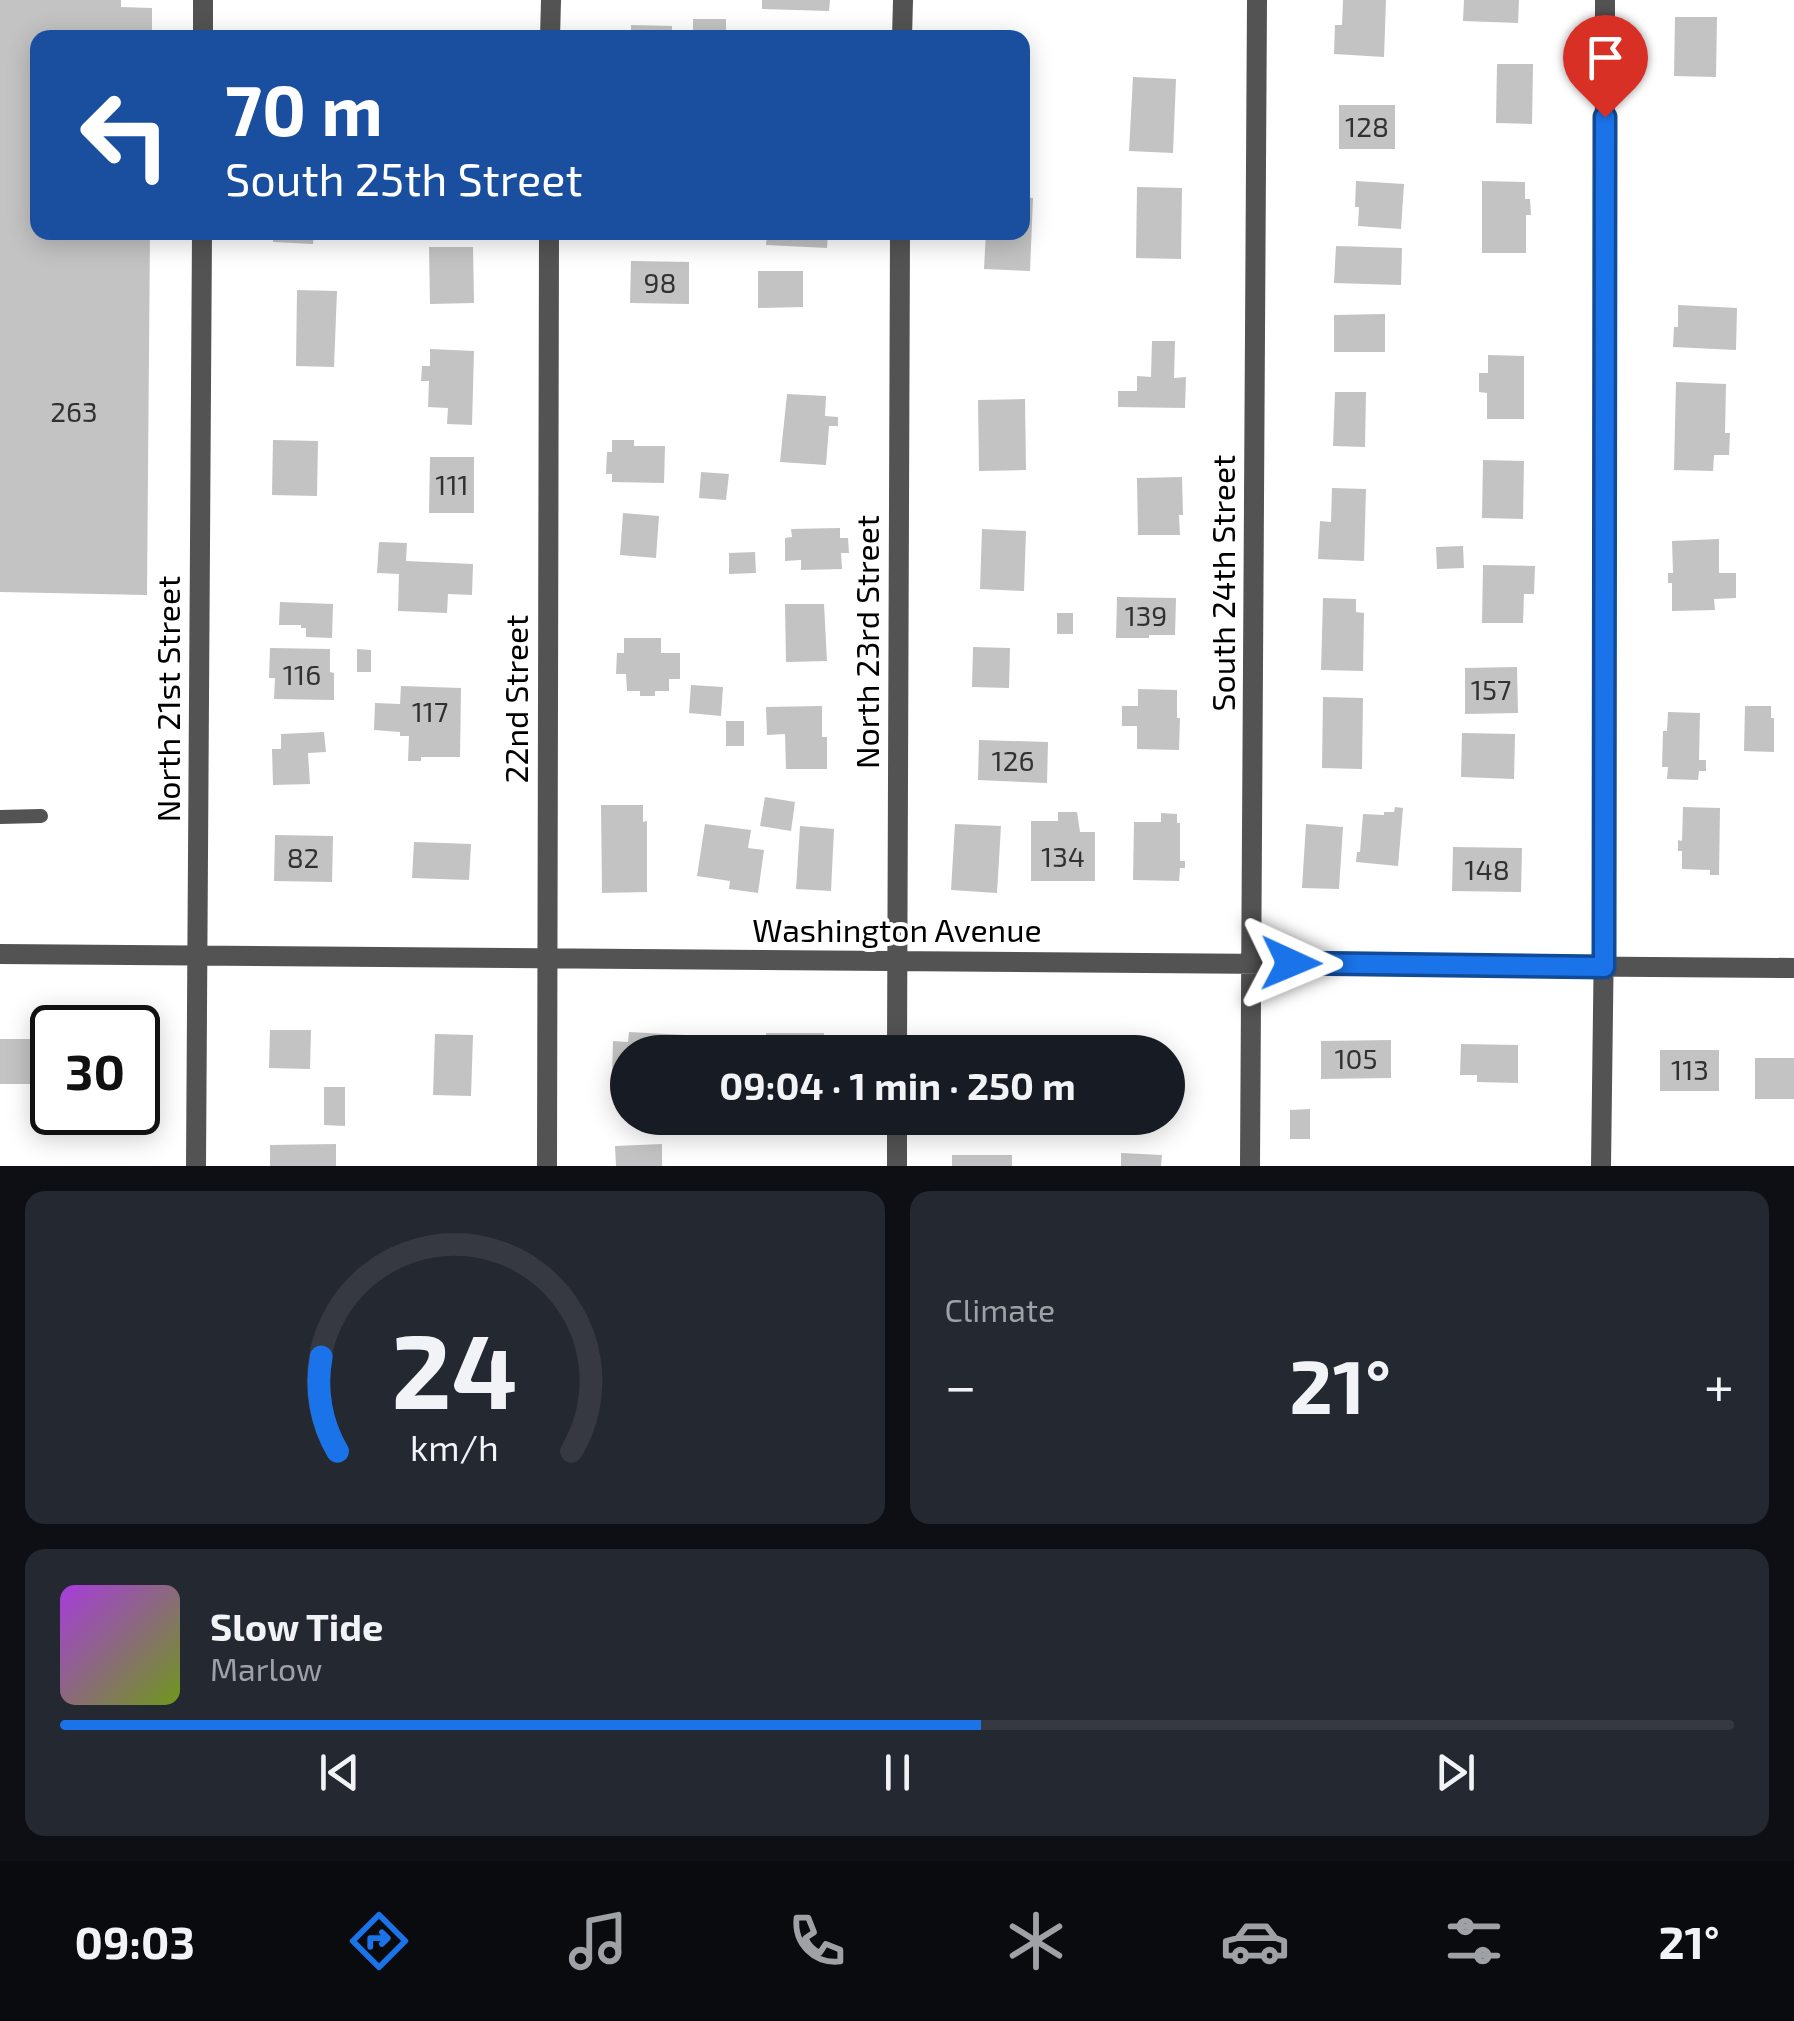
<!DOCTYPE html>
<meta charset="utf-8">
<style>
:root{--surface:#171b24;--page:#242831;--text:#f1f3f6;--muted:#9ea1a6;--line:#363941;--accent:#1a73e8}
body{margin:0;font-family:"Exo 2",sans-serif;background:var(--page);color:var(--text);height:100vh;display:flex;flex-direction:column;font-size:38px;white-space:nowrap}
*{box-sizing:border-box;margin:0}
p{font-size:32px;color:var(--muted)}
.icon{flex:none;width:55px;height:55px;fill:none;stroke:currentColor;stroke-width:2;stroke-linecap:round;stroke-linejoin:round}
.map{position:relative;height:1166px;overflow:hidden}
.details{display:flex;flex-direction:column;gap:25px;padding:25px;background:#0d0f14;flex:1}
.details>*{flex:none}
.banner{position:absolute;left:30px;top:30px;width:1000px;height:210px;border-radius:20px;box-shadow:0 5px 25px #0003;background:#1a4fa0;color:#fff;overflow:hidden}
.speed{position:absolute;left:30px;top:1005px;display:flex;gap:20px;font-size:50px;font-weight:700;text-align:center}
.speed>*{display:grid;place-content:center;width:130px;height:130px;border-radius:50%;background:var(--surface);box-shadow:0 5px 25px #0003;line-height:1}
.speed .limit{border:5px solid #111;border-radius:15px;background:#fff;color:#111}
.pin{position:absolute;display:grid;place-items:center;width:85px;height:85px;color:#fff;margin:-102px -42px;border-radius:50% 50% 50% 0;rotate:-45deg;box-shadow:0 0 10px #0007}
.pin .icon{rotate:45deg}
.me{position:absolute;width:110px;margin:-55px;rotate:91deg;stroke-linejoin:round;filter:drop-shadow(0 0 8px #0008)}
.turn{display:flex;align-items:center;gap:35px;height:210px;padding:0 30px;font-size:45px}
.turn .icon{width:130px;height:130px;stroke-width:2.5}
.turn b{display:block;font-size:70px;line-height:85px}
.big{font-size:75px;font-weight:700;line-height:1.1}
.details .widget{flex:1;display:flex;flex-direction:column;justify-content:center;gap:15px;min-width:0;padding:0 35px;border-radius:20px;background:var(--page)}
.details .dial{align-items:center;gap:0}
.dial svg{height:260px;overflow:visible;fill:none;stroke:var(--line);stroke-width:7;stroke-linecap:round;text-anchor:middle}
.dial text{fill:var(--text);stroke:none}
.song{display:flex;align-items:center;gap:30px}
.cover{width:120px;height:120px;border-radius:15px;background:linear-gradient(135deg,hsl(280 70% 55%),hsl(80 70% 35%))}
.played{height:10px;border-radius:5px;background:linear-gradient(90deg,var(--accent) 55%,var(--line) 55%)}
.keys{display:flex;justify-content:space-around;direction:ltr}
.heat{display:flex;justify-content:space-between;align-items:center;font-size:55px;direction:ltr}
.details .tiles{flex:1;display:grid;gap:25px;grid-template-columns:1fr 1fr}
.widget:last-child{grid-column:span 2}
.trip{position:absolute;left:610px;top:1035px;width:575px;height:100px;border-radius:50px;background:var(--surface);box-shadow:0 5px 25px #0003;font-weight:700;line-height:100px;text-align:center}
.menu{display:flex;height:160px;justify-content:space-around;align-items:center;background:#090b0e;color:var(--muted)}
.menu .icon{width:70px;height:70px}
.menu .active{color:var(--accent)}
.menu b{font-size:45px;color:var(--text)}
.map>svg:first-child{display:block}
.building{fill:#c3c3c3}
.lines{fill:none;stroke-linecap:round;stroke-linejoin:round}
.lane{stroke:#535353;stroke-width:14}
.street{stroke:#535353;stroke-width:20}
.route-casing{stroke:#114b97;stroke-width:25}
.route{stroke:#1a73e8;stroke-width:18}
.labels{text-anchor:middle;stroke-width:8;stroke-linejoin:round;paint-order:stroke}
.number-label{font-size:28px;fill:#313131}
.street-label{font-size:32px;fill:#000;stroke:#fff}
</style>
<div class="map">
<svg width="1794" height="1166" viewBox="0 0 1794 1166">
<rect width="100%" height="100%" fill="#fff"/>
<!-- building -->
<path class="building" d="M0,0H121V7L152,8V38H38V232H150L147,595L0,592Z
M762,0H830L829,11L762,9Z
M1343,0H1386L1384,57L1334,54L1335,25H1342Z
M1464,0H1519L1518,23L1463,21Z
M1675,17H1717L1716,77L1674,76Z
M693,19H726V36L693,35Z
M631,25L672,26V38H631Z
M1497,64H1533L1532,124L1496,123Z
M1133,77L1176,79L1173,153L1129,151Z
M1339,105H1395V149H1339Z
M1356,181L1404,184L1401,229L1358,226L1359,207H1355Z
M1482,181L1525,182V199H1530L1531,215H1526V253H1482Z
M1137,187L1182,188L1181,259L1136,258Z
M1022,197L1033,198L1030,271L984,269L986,232H1022Z
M273,232H314L313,244L273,242Z
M767,232H828L827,248L766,245Z
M1336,246L1402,248L1401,285L1334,283Z
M429,247H473L474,303L430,304Z
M631,261L689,262V304L630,303Z
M758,271H803V307L758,308Z
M297,290L337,291L334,367L296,366Z
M1678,305L1737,308L1736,350L1673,347L1674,327H1678Z
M1385,314V352H1334V315Z
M1152,341H1175L1174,378L1186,377L1185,408L1118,407V391H1137V376L1151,377Z
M430,349L474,351L472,425L447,424L448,408L428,407L429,381H421L422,366H430Z
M1488,355L1524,356V419H1487V393L1479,392V373H1488Z
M1676,382L1726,384L1725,433H1730L1729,455H1714L1713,471L1674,470Z
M1335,392H1366L1365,447L1333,446Z
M787,394L826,396L825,416L838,417V426H829L826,465L780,462Z
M1025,399L1026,470L979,471L978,400Z
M273,440L318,441L317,496L272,495Z
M612,440H634V446H665L664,483L612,482V474H606L607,452H612Z
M430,457H474V513H429Z
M1483,460L1524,461L1523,519L1482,518Z
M701,472L729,474L726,500L699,498Z
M1182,477L1183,515H1179L1180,535H1138L1137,478Z
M1332,488L1366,489L1364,561L1318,559L1320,521L1331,522Z
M623,513L659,516L656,558L620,555Z
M840,528V538H848L849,553H841L842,569L801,570V560L785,561V538L792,537L791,529Z
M982,529L1026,531L1024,591L980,589Z
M1719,539V573H1736V598L1714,599L1715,610L1672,611V583H1668V573H1673L1672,541Z
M379,542L407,543L406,561L473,564L472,595L448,594L447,613L398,611L399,574L377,573Z
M1463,546L1464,568L1437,569L1436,547Z
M755,552L756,573L729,574V553Z
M1483,565L1535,566L1534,594H1524L1523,623H1482Z
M1117,597L1176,598L1175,635H1149V638H1116Z
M1323,598L1356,599V612L1364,613L1363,671L1321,670Z
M280,602L333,604L332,638L306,637V628H301V625H279Z
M785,604H824L827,661L786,662Z
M1057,613H1073V634H1057Z
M624,638H661V653H680V679H669V691H655V696H640V691H627L626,674H616L617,653H624Z
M973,647L1010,648L1009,688L972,687Z
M270,648L330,649V672L334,673V700L274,699L275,678H269Z
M357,649L371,650V672H357Z
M1517,667L1518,713L1465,714V668Z
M691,685L723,687L721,716L689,713Z
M401,686L461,688L460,757H421V761H408L409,736H400V732L374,730L375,703L400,704Z
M1138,689L1177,690V718H1180L1179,750L1137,749V726H1122V706H1138Z
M1323,697L1363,698L1362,769L1322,768Z
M822,706V737H827V769H786L785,734L767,735L766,707Z
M1745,706H1771V718H1774V752L1744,751Z
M1668,712L1700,713L1699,760H1706V771H1699L1698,780L1667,779L1668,767H1662L1663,731H1667Z
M726,721H744V746H726Z
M324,732L326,752L308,753L310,784L273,785L272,749H281V734Z
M1462,733L1515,734L1514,779L1461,777Z
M979,740L1048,742L1047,783L978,780Z
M765,797L795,802L791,831L760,826Z
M601,805H643V822L647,821V892L602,893Z
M1395,807L1403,808L1398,866L1356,862L1357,852H1360L1363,814L1384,815V812H1394Z
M1683,807L1720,808L1719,875H1710V870L1682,869V851H1678V840L1682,841Z
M1058,812H1077L1080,832H1095V881H1031V821H1058Z
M1161,813L1177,814V823H1180V861H1185V868H1180L1179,881L1133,880L1134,822H1161Z
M705,824L751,830L748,848L764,850L758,893L729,889L730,881L697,876Z
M955,824L1001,826L997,893L951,890Z
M1306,824L1343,827L1339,889L1302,888Z
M800,826L834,829L831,891L796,889Z
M275,835L333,836L332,882L274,881Z
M414,842L471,844L469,880L412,878Z
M1453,847L1522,848L1521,892L1452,891Z
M270,1030H311L310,1069L269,1068Z
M629,1032L686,1035V1052H628V1077L612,1076L613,1041L628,1042Z
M766,1033H824L825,1052H766Z
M435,1034L473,1035L471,1096L433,1095Z
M0,1039H49V1084H0Z
M1391,1040V1078L1321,1079V1041Z
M1060,1043L1130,1045V1052H1060Z
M1001,1044V1052H959V1045Z
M1461,1044L1518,1045V1083L1477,1082V1075H1460Z
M1660,1050H1719V1091H1660Z
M1755,1058H1794V1099H1755Z
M324,1087H345V1126L324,1125Z
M1310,1109V1139H1290V1110Z
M336,1144V1166H270V1145Z
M662,1144V1166H616L615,1146Z
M1121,1153L1162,1155L1161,1166H1121Z
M952,1155H1012V1166H952Z"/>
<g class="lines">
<!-- lane -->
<path class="lane" d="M0,817L41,816"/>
<!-- street -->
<path class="street" d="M203,38V0
M550,38L551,0
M902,38L903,0
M0,954L1794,968
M897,1052L900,232
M897,1118V1166
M196,1166L202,232
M547,1166L549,232
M1250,1166L1257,0
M1601,1166L1604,934L1605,0"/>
</g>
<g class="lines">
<!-- route casing -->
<g class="route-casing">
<path id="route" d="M1291,963L1604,967L1605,117"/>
</g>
<!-- route -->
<use href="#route" class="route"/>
</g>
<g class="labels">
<!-- number labels -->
<g class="number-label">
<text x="1367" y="137">128</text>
<text x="660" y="293">98</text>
<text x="74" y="422">263</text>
<text x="452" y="495">111</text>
<text x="1146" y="626">139</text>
<text x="302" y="685">116</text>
<text x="1491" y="700">157</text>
<text x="430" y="722">117</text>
<text x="1013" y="771">126</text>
<text x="1063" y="867">134</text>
<text x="303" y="868">82</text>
<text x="1487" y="880">148</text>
<text x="1356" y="1069">105</text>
<text x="1690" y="1080">113</text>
</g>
<!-- street labels -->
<g class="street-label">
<text transform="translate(1224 583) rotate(-90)" y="11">South 24th Street</text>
<text transform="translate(868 642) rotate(-90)" y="11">North 23rd Street</text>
<text transform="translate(169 699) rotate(-90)" y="11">North 21st Street</text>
<text transform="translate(517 699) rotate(-90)" y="11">22nd Street</text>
<text x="897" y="942">Washington Avenue</text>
</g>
</g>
</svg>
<div class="speed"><div class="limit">30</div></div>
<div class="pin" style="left:1605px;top:117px;background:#d93025"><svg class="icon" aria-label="arrive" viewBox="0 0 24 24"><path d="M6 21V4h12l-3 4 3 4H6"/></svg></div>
<svg class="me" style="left:1291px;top:963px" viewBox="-20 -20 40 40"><path d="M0-17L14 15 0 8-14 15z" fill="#1a73e8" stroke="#fff" stroke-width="4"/></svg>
<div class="trip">09:04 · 1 min · 250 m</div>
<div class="banner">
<div class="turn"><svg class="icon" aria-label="left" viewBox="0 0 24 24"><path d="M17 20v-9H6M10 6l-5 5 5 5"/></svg><div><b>70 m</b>South 25th Street</div></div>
</div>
</div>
<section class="details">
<div class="tiles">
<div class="widget dial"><svg viewBox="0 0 100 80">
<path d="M14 69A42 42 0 1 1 86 69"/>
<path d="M14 69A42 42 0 0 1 9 40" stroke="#1a73e8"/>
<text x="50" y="56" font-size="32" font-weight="700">24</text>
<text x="50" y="72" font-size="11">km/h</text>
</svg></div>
<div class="widget"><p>Climate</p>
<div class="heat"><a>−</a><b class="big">21°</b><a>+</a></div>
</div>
<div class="widget">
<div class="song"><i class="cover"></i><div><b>Slow Tide</b><p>Marlow</p></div></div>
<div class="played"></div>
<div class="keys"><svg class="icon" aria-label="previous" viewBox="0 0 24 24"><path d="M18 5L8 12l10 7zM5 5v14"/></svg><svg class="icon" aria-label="pause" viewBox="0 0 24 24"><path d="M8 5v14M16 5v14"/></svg><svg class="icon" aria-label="next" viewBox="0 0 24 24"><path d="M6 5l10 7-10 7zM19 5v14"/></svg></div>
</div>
</div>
</section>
<nav class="menu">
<b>09:03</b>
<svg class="icon active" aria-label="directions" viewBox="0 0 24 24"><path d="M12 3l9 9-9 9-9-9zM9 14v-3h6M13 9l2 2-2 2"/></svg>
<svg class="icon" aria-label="music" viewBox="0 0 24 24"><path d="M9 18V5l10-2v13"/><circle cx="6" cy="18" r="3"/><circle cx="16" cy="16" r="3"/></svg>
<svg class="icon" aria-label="phone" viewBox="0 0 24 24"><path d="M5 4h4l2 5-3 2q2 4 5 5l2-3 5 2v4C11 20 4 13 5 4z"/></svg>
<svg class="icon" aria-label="climate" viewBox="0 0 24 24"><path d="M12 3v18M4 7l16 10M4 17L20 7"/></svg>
<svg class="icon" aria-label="car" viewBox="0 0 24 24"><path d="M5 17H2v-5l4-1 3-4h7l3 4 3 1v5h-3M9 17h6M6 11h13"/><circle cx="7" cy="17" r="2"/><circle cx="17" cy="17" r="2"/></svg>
<svg class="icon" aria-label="filters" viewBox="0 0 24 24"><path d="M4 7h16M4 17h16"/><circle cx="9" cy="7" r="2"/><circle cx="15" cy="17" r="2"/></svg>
<b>21°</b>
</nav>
